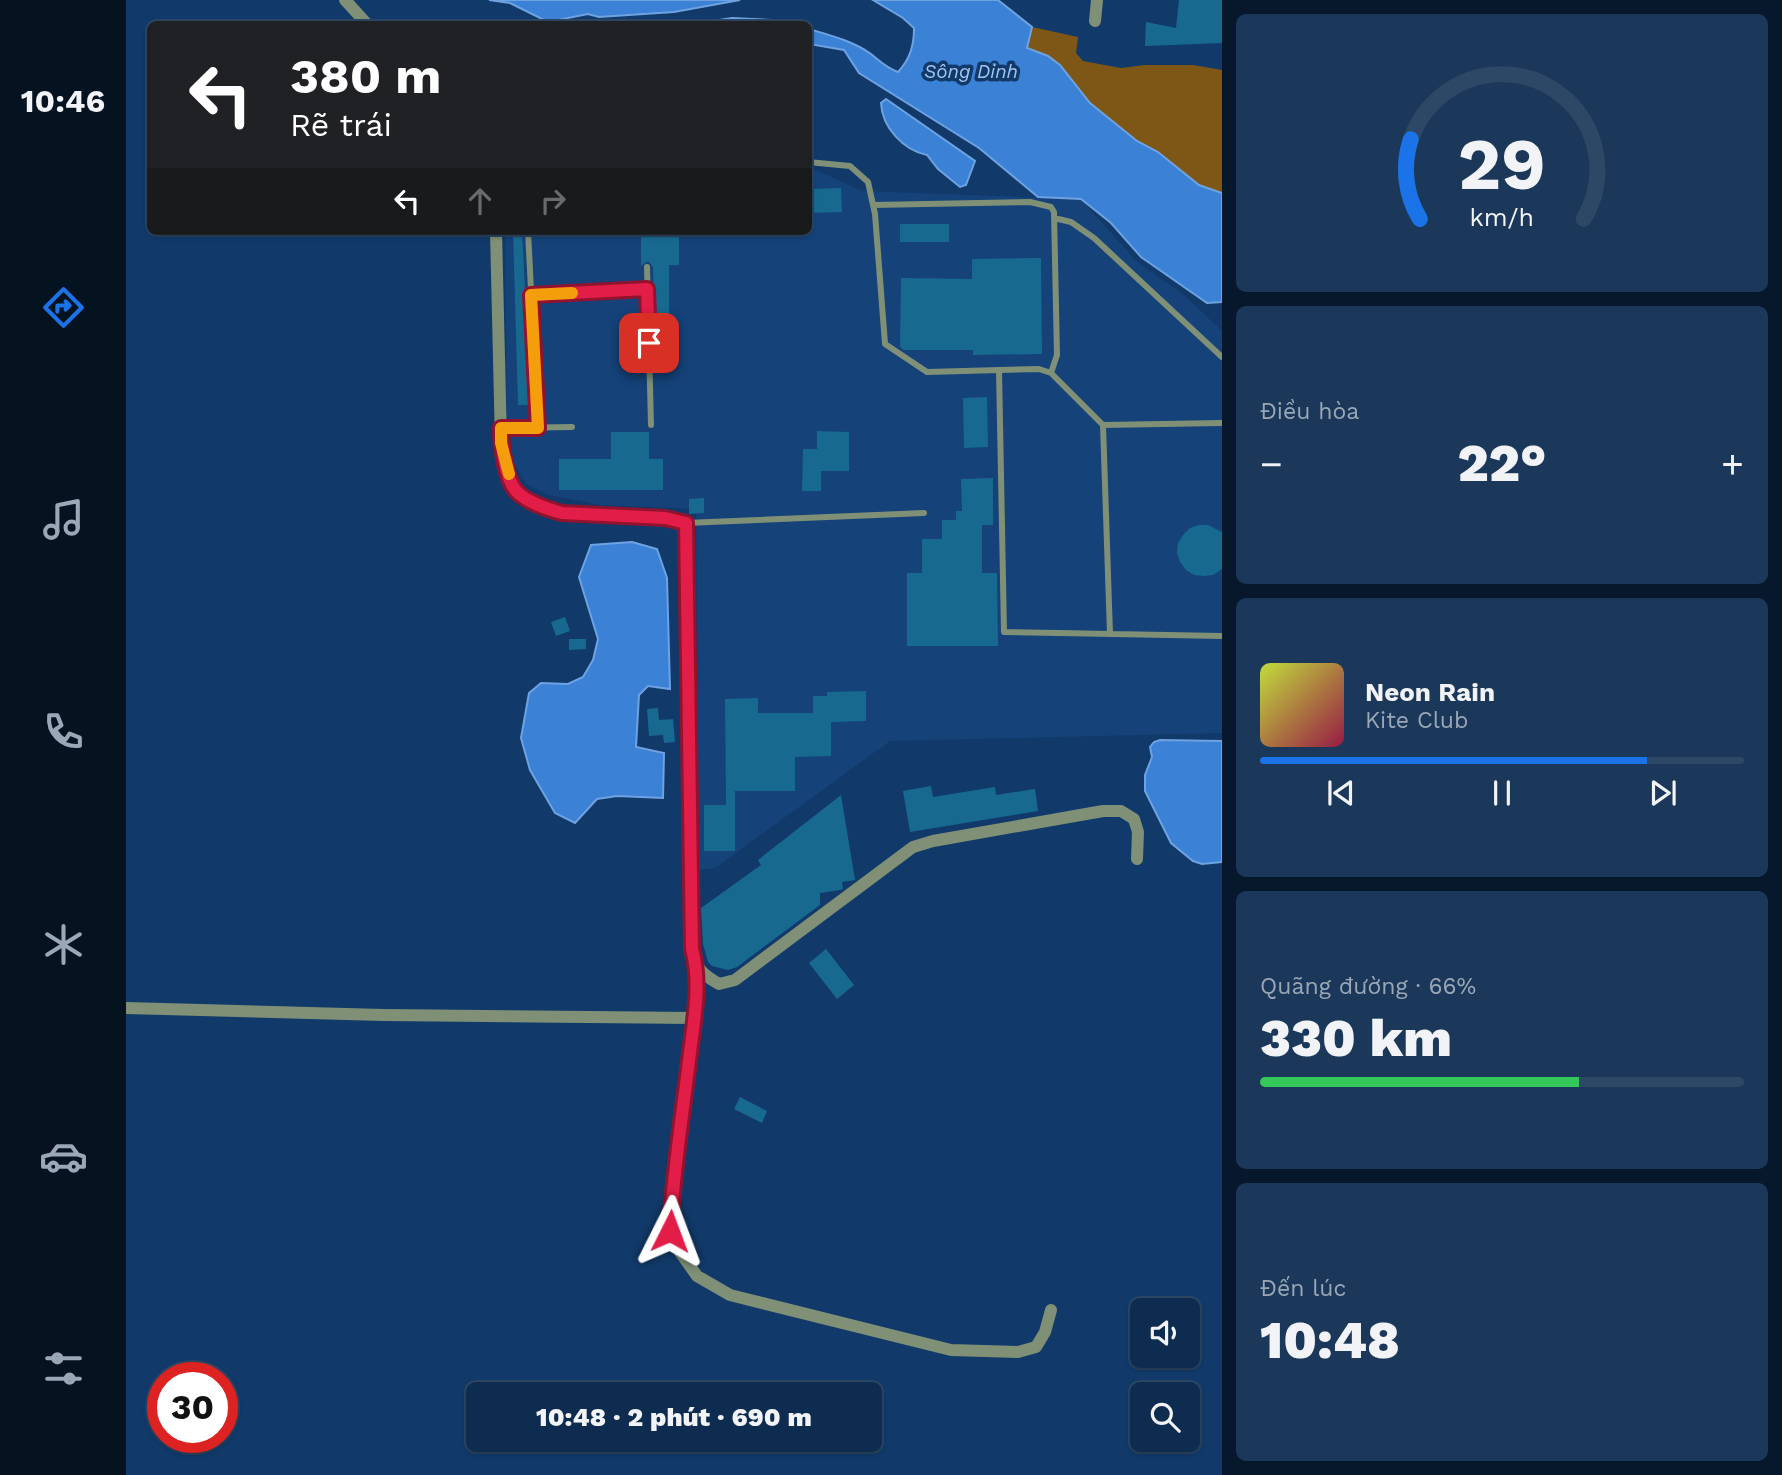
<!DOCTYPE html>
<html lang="vi">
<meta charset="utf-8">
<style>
:root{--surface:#0d2c50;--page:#1b385a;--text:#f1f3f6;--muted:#9aa7b7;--line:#2d4867;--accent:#1a73e8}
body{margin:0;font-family:"Work Sans",sans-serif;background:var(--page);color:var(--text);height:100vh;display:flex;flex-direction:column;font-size:26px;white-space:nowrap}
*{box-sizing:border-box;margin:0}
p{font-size:23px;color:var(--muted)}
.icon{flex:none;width:38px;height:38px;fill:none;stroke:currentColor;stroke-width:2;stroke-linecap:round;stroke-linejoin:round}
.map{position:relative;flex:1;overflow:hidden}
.drawer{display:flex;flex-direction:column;gap:14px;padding:14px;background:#07182c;width:560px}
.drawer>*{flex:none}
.guide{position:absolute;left:21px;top:21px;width:665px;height:214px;border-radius:10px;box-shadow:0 2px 5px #0004,0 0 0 2px var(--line);background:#202124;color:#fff;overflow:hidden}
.controls{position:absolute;left:1004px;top:1298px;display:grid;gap:14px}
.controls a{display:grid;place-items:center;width:70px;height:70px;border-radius:10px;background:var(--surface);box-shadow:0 2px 5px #0004,0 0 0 2px var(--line);font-size:35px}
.speed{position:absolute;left:21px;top:1362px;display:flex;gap:14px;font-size:35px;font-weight:700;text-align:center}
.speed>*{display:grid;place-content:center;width:91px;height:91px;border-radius:50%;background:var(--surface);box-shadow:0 2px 5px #0004,0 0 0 2px var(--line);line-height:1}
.speed .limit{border:10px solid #d22;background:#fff;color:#111}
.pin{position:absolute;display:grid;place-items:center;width:60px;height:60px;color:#fff;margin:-30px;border-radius:14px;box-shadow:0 4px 10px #0006}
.me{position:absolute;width:77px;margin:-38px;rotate:3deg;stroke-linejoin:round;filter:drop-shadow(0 0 5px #0008)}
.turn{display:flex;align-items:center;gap:24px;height:147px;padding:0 28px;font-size:32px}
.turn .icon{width:91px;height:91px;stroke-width:2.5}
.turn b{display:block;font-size:49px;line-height:60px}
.lanes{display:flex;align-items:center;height:66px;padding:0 28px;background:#0003;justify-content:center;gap:35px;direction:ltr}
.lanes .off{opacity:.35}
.big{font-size:52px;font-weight:800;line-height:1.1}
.drawer .tile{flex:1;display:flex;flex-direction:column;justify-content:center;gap:10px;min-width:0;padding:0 24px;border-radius:10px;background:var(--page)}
.drawer .dial{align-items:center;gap:0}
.dial svg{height:182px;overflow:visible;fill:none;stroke:var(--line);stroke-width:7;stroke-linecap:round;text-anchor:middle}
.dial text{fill:var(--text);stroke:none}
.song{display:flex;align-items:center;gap:21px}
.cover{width:84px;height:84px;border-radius:10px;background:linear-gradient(135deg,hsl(70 70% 55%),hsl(340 70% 35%))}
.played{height:7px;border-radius:4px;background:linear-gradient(90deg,var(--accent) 80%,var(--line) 80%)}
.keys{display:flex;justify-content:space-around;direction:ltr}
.heat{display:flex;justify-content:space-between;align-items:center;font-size:38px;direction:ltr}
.charge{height:10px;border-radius:5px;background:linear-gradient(90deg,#34c759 66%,var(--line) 0)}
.trip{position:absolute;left:340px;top:1382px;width:416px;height:70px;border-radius:10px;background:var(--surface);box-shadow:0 2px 5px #0004,0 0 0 2px var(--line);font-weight:800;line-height:70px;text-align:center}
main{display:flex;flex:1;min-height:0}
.menu{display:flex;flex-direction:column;width:126px;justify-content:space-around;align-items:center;background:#051220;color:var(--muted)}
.menu .icon{width:49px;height:49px}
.menu .current{color:var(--accent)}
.menu b{font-size:32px;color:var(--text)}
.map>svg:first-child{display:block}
.built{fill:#144279}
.green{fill:#7e5716}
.water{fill:#3b81d6;stroke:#6ea2e1;stroke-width:2}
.building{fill:#186990}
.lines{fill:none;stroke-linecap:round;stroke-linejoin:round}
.service{stroke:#7f9076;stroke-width:6}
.minor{stroke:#7f9076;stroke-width:12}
.route-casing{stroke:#92132f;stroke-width:18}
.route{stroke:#e11d48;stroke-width:12}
.slow{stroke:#f59e0b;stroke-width:12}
.labels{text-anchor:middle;stroke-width:7;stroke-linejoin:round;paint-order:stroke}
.water-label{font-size:19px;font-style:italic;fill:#a4c5f1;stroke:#113a6a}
</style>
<main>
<nav class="menu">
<b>10:46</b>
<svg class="icon current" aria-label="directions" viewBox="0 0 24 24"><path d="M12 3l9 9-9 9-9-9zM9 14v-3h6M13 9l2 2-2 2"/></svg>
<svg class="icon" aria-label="music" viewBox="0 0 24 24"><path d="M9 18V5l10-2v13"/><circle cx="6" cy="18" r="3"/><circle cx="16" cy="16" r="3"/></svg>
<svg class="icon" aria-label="phone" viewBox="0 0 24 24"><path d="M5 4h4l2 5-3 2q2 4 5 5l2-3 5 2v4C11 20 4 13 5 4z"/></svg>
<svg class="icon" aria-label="climate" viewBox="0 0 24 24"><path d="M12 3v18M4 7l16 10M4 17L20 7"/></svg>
<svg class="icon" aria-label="car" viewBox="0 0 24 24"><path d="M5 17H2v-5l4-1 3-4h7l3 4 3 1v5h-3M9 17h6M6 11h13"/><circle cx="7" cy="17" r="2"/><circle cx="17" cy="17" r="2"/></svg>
<svg class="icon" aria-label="filters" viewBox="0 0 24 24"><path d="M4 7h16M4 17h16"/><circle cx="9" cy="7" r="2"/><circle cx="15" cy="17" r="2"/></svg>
</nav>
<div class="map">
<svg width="1096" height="1475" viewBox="0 0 1096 1475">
<rect width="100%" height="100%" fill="#113a6a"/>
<!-- built -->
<path class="built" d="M683,170H690L736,191L955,199L1011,262L1057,294L1096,331V733L764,741L589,868L573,870L570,509L475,505L423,495L400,484L386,460L381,443L379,231H682Z"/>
<!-- green -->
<path class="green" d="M906,27L952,37L950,53L957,61L995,68L1019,65H1067L1096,70V193L1073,185L1032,152L1011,141L964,103L934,65L901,48Z"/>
<!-- water -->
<path class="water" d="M363,0H614L548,12L473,17L462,14L422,22L384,3Z
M747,0H872L906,27L901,48L922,56L934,65L964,103L1011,141L1032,152L1073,185L1096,193V302L1081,303L1015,257L985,223L955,199L912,197L853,148L733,73L718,50L683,44V29C703,35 727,41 745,54C755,62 759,67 772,72C784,59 788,46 788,28L777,18Z
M606,18L647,20L664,24H567Z
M760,99L849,161L840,185L834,187L812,169L801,155C777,150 756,127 755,103Z
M506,542L531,549L541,578L544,689L522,686L513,695L510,747L538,753L537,798L491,796L471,799L449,823L429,813L404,770L395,738L403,693L415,683L442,684L457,677L467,660L472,639L453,577L465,545Z
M1034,740L1096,741V862L1076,864L1067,861L1045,843L1019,791V775L1026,757L1024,747L1028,742Z"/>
<!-- building -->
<path class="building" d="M1053,0H1096V43L1019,46L1020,22L1050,28Z
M715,188L716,212L682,213V189Z
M774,224H823V242H774Z
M387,231H396L405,405H392Z
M515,231H553V265H543V324H528L527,267L522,261L515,266Z
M915,258L916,354L847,355V350H778L774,347L775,278L846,279V259Z
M861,397L862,447L838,448L837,398Z
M691,431L723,432V471H695V491H676L677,449H691Z
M485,432H523V459H537V490H433V459H485Z
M867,478V525H856V573H871L872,646H781V573H796V539H816V520H830V511H836L835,479Z
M578,498V513L563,514V499Z
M1073,525H1082L1096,532V569L1087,575L1077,576L1068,575L1060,570L1054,562L1051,553L1052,543L1057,535L1064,528Z
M439,617L444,631L430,636L425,622Z
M443,639H460V649L443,650Z
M740,691V721L705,722V756L669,757V791H609V851H578V805H600L599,699L632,698V713H687V696H701V692Z
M532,708L533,720L547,719L549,742L538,743L537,735L523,736L521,709Z
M805,786L807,797L869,787L870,795L909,789L912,811L784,832L777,791Z
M715,795L729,880L716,882L717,889L714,890L694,893V905L611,967L602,970L586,966L582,962L577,944L575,908L635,865L632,860Z
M700,949L728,985L711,999L683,963Z
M614,1097L641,1111L636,1123L608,1109Z"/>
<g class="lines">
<!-- service -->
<path class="service" d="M682,162L724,166L742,182L749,214L759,344L801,372L913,369L925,373L977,425L984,634
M747,205L904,202L925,207L928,212L931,355L925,373
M928,218L945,222L968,238L1096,357
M402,231L412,428
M521,267L525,425
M405,295L521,289
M873,370L878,632L1096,636
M977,425L1096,423
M375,428L446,427
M560,523L798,513"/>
<!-- minor -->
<path class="minor" d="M219,0L241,24
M969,21L971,0
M370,231L375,443L381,470L390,491L422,509L436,513L539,518L560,523L566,949C572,970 574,973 593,984L609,980L787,847L807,841L977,811H995L1008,819L1012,832L1011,859
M571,968L567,1021L546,1185L544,1231L554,1252L571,1276L604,1295L825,1350L892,1352L910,1347L919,1332L925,1310
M0,1008L257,1015L568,1018"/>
</g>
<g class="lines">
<!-- route casing -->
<g class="route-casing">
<path id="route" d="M523,343L521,289L405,295L412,428H375C375,444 379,480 391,492C402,503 422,509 436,513L539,518L560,523L566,949C576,985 567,1025 563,1061C556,1118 547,1174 544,1231"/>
</g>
<!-- route -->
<use href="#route" class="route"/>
<!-- slow -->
<path class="slow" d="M383,474L375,443V428H412L405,295L446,293"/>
</g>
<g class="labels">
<!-- water labels -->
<g class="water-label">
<text x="845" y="78">Sông Dinh</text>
</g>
</g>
</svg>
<div class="controls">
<a><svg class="icon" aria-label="sound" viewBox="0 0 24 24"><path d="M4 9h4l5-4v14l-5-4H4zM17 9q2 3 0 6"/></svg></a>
<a><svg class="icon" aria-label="search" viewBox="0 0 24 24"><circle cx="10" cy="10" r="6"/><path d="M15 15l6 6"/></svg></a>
</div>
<div class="speed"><div class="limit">30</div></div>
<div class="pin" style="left:523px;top:343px;background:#d93025"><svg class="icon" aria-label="arrive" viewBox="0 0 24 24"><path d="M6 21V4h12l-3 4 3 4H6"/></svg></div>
<svg class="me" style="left:544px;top:1231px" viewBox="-20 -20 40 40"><path d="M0-17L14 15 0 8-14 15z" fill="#e11d48" stroke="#fff" stroke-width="4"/></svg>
<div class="trip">10:48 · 2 phút · 690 m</div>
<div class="guide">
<div class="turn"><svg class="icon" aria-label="left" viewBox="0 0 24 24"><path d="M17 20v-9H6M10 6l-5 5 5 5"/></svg><div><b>380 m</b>Rẽ trái</div></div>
<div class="lanes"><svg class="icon" aria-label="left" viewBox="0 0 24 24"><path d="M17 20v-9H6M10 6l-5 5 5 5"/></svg><svg class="icon off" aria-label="ahead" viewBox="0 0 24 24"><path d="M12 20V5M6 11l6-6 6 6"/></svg><svg class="icon off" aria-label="right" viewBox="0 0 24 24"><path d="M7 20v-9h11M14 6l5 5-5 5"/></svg></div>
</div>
</div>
<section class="drawer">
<div class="tile dial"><svg viewBox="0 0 100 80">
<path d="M14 69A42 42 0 1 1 86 69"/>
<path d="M14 69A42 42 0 0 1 10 34" stroke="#1a73e8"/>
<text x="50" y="56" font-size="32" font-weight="700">29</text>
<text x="50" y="72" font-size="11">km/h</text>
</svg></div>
<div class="tile"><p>Điều hòa</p>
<div class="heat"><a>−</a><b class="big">22°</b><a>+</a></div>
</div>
<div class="tile">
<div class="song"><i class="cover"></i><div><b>Neon Rain</b><p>Kite Club</p></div></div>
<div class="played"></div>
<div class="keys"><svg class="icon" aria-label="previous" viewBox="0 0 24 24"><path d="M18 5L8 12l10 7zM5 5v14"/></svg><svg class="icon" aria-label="pause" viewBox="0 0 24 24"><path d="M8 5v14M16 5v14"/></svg><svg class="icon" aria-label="next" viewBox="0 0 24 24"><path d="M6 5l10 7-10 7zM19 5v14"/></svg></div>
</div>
<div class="tile"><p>Quãng đường · 66%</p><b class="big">330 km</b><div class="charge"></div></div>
<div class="tile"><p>Đến lúc</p><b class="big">10:48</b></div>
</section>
</main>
